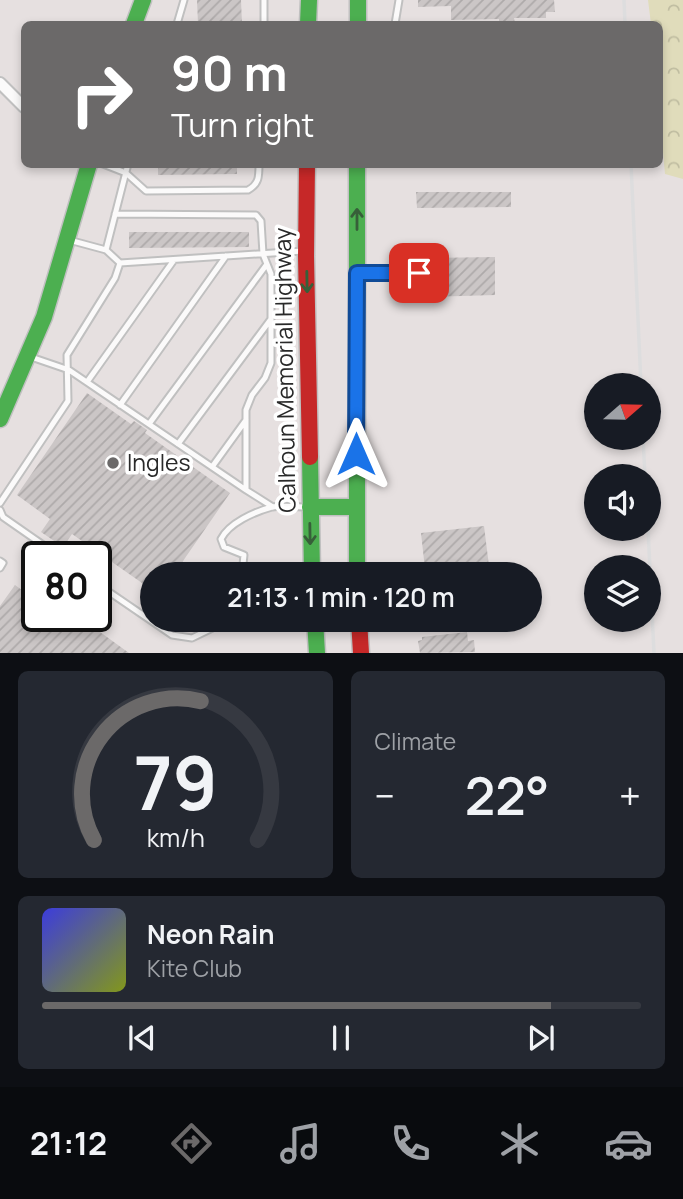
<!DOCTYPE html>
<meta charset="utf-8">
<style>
:root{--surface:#171b24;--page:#242831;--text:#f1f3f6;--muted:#9ea1a6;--line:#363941;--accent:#6b6969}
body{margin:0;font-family:Manrope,sans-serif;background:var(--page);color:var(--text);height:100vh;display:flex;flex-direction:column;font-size:26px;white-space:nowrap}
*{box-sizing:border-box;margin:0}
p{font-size:23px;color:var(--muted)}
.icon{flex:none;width:38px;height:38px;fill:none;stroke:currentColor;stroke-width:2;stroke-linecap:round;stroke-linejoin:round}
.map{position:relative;height:653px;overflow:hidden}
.panel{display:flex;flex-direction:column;gap:18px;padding:18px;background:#0d0f14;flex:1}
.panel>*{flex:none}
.banner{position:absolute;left:21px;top:21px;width:642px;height:147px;border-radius:10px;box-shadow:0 4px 10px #0003;background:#6b6969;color:#fff;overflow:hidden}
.needle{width:46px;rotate:70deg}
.fabs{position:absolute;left:584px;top:373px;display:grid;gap:14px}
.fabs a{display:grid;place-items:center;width:77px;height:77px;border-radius:50%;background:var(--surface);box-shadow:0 4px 10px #0003;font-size:35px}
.speed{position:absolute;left:21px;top:541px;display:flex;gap:14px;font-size:35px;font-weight:700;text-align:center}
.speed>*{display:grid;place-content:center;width:91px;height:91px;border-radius:50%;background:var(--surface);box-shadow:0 4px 10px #0003;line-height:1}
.speed .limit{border:4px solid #111;border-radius:10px;background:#fff;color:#111}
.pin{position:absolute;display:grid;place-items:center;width:60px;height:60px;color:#fff;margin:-30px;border-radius:14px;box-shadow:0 4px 10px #0006}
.me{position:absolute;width:77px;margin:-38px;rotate:0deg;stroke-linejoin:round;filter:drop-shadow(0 0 5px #0008)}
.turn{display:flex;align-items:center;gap:24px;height:147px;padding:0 35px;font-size:32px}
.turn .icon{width:91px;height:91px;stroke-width:2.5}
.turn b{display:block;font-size:49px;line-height:60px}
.big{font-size:52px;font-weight:600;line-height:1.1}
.panel .card{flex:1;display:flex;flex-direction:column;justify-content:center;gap:10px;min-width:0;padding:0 24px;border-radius:10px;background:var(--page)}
.panel .dial{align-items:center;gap:0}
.dial svg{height:182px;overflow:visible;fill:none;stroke:var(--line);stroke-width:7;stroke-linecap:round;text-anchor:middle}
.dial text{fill:var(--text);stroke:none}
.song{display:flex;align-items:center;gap:21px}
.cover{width:84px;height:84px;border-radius:10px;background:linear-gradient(135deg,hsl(240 70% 55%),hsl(70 70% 35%))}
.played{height:7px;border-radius:4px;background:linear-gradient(90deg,var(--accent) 85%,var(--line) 85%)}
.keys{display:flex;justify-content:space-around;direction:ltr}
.heat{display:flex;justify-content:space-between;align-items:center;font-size:38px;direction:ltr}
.panel .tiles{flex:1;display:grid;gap:18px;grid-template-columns:1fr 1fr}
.card:last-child{grid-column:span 2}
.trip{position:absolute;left:140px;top:562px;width:402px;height:70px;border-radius:35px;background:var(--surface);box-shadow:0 4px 10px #0003;font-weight:600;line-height:70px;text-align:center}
.tabs{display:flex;height:112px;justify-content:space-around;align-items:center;background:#090b0e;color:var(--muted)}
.tabs .icon{width:49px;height:49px}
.tabs .selected{color:var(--accent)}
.tabs b{font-size:32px;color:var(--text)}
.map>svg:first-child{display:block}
.forest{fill:url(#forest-crowns)}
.building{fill:url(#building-hatch)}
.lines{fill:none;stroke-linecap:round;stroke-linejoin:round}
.lane-casing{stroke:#c0c0c0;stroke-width:9}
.street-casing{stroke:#c0c0c0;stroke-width:14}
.fast-casing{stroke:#c0c0c0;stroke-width:19}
.jam-casing{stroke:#c0c0c0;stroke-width:19}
.lane{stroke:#fbfafa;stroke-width:5}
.street{stroke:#fbfafa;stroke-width:10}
.fast{stroke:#4caf50;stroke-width:16}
.jam{stroke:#c62828;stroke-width:16}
.rail{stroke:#ddddde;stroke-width:3.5}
.oneway{stroke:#375f39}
.route-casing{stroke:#114b97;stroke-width:18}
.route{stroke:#1a73e8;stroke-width:12}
.poi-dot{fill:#6b6969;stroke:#fff;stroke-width:2.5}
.labels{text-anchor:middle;stroke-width:7;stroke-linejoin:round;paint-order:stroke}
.street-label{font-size:23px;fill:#292929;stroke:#fff}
.poi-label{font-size:23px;fill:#292929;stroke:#fff;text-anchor:start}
</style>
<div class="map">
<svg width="683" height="653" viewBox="0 0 683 653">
<defs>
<pattern id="forest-crowns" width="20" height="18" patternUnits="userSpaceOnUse" patternTransform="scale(1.75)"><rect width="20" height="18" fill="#e0dcbb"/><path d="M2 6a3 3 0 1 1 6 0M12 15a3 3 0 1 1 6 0" fill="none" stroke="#c0bda1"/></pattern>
<pattern id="building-hatch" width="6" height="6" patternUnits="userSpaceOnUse" patternTransform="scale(1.75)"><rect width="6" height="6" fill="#cbc6c6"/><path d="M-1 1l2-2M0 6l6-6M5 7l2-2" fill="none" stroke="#aeaaaa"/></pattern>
</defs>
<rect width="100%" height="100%" fill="#e6e0e0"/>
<!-- forest -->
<path class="forest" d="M648,0H683V179L665,174L660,119V24H651Z"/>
<!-- building -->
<path class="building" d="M197,0H241L242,24H198Z
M418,0H554L555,12H546V18H514L515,24H499V19L451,20V6L418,7Z
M158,164H237V174L158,175Z
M416,192H511V207L417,208Z
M129,232H249V247L129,248Z
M495,257V295L428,297L427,258Z
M87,393L131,424L134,421L147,430L145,433L230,493L174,574H152V590L72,534L63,547L41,532L50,519L17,495Z
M484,526L490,574H456L455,565L425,569L421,533Z
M15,585L37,601V616H58L61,618L62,616H78L129,653H0V606Z
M467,632L468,641L474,640L475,652L420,653L418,641L422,640V637Z"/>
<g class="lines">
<!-- lane casing -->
<g class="lane-casing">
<path id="lane" d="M264,0V24
M177,24L184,0
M395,24L399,0
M103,164L126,173L146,191L248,190C259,184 259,177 259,164
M115,214L256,215L261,221L263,254L271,274V363L265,378L252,395L246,410V490L273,507
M69,240L106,250
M120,263L303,251
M360,273H419
M31,357L69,370L246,490
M87,382L174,260
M120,405L226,256
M149,424L267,264
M178,444L271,319
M212,467L246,420
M0,503L68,401L67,355L115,278L120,263L106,250L128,164
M0,510L3,517L59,556
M0,561L3,563L0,568
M242,574L244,555L224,547L221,539C229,523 254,512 272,507C281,505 295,507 305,507
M96,583L172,635L192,638L229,620"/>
</g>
<!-- street casing -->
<g class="street-casing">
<path id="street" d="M0,83L24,107"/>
</g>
<!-- fast casing -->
<g class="fast-casing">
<path id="fast" d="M358,0V24
M134,24L143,0
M308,24L309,0
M357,164V574
M0,419L44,317L89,164
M310,457L312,574
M310,507H356
M315,620L317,653"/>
</g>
<!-- jam casing -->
<g class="jam-casing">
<path id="jam" d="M307,164L306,256L310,457
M359,620L361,653"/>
</g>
<!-- lane -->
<use href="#lane" class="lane"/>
<!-- street -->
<use href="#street" class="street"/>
<!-- fast -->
<use href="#fast" class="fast"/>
<!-- jam -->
<use href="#jam" class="jam"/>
<!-- rail -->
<path class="rail" d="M624,0L625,24
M631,164L641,385
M643,438L645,476
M648,528L654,653"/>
</g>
<!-- one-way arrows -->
<defs><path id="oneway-shaft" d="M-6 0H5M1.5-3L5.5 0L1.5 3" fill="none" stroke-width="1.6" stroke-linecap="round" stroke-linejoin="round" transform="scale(1.75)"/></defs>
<g class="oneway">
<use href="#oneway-shaft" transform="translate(357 219) rotate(-90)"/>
<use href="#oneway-shaft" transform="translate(307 282) rotate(89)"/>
<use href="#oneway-shaft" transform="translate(310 534) rotate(89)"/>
</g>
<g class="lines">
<!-- route casing -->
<g class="route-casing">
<path id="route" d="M356,454L357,273H419"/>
</g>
<!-- route -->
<use href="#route" class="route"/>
</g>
<!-- markers -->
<circle class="poi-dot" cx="113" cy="463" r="7"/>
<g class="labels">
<!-- street labels -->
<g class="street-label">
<text transform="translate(285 370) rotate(-91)" y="8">Calhoun Memorial Highway</text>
</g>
<!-- poi labels -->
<g class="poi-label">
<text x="127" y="471">Ingles</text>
</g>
</g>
</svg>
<div class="fabs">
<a><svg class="needle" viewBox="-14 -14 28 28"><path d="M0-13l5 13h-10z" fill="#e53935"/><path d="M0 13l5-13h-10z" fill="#9ea1a6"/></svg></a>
<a><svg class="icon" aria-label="sound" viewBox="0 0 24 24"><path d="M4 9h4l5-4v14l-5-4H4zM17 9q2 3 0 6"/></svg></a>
<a><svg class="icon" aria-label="layers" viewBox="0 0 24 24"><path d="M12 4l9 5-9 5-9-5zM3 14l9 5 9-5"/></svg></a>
</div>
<div class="speed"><div class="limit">80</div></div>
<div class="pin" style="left:419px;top:273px;background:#d93025"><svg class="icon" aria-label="arrive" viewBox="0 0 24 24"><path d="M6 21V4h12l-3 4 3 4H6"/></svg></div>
<svg class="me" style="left:356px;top:454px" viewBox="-20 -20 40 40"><path d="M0-17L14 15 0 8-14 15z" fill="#1a73e8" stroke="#fff" stroke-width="4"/></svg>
<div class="trip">21:13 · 1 min · 120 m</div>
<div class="banner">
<div class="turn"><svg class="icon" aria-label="right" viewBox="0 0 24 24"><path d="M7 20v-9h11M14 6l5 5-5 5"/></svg><div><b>90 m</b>Turn right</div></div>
</div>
</div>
<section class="panel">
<div class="tiles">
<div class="card dial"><svg viewBox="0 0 100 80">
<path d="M14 69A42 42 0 1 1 86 69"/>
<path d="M14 69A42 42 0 0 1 61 8" stroke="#6b6969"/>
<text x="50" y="56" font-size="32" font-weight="700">79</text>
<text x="50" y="72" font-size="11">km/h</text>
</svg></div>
<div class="card"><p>Climate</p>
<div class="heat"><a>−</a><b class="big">22°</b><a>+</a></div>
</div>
<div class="card">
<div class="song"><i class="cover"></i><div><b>Neon Rain</b><p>Kite Club</p></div></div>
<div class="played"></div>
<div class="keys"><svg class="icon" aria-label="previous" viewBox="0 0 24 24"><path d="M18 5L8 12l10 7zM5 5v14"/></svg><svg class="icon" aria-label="pause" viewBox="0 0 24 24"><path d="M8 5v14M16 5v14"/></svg><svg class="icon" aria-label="next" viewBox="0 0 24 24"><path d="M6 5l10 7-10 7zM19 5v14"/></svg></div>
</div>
</div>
</section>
<nav class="tabs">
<b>21:12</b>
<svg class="icon selected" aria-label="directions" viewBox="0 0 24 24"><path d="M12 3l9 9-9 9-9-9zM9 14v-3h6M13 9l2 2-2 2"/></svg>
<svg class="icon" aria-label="music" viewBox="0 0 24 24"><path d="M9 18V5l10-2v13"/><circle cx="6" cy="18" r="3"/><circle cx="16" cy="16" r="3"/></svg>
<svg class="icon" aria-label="phone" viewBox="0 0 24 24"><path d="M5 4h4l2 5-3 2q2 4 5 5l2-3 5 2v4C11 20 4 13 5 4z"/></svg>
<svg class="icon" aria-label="climate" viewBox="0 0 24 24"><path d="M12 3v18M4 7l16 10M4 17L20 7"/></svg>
<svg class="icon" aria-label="car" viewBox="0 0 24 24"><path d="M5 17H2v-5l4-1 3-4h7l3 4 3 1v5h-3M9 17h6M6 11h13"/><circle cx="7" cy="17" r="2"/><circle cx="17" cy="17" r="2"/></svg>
</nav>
